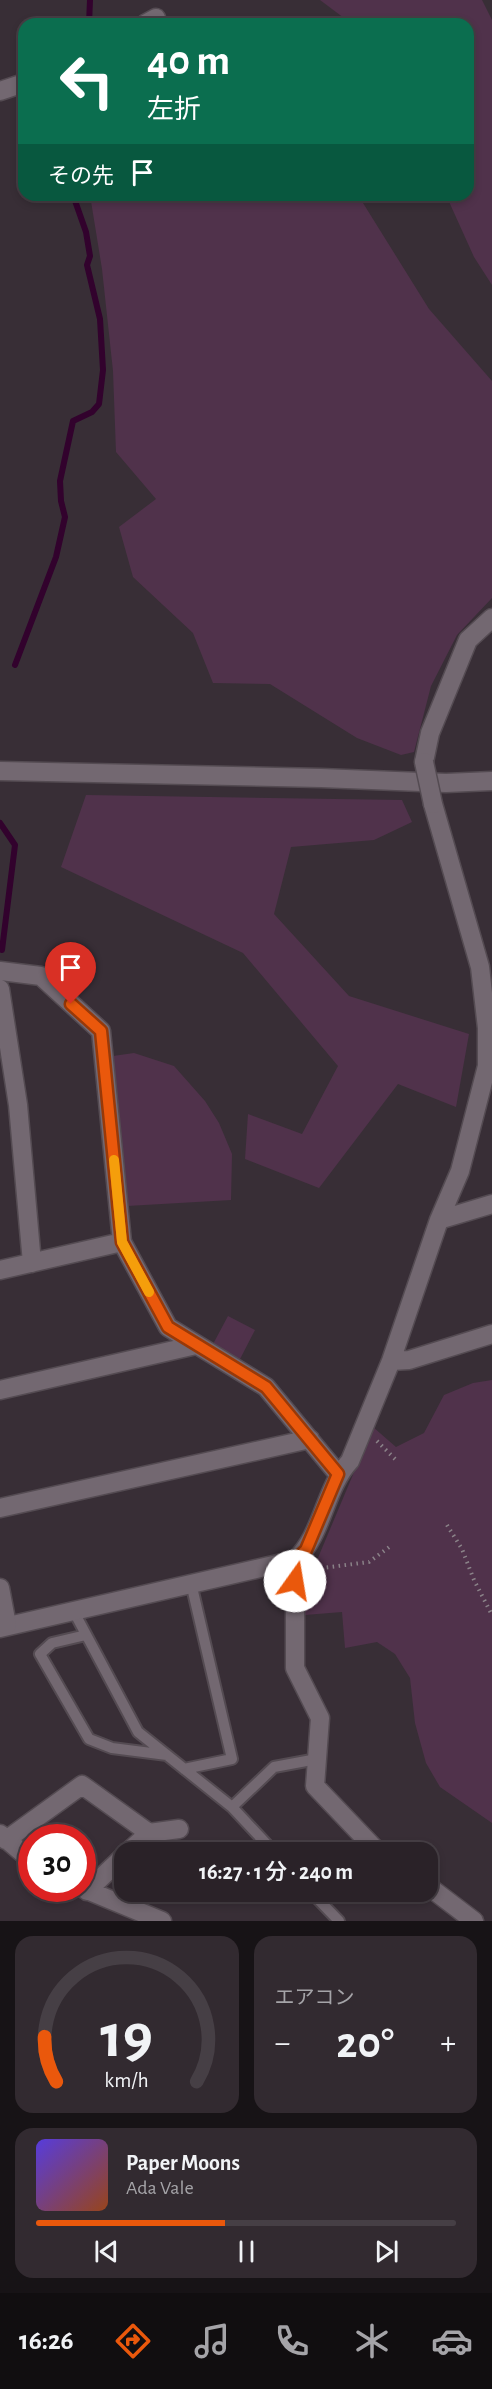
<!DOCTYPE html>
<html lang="ja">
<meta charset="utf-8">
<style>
:root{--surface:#2a2228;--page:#322a30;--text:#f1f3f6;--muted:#a5a4a8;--line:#463f45;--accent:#ea580c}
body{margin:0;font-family:"Alegreya Sans","Noto Sans JP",sans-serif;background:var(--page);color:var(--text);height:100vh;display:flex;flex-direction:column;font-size:22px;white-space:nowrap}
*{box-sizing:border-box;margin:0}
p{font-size:20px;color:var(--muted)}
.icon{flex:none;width:33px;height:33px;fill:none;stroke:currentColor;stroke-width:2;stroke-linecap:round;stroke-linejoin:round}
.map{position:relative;height:1921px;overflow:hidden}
.panel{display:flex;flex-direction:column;gap:15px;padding:15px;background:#171316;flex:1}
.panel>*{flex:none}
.guide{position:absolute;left:18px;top:18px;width:456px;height:183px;border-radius:18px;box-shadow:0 3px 9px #0003,0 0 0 2px var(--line);background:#0b6e4f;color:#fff;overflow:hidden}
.speed{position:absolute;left:18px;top:1824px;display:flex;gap:12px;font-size:30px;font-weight:700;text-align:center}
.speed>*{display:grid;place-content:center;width:78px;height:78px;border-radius:50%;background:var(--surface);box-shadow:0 3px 9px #0003,0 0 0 2px var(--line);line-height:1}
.speed .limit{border:9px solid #d22;background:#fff;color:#111}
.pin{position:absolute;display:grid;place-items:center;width:51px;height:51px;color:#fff;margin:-62px -26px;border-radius:50% 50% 50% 0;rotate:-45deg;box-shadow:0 0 6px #0007}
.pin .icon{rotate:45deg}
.me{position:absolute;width:66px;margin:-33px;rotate:13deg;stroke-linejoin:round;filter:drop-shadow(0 0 4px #0008)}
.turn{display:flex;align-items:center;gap:21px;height:126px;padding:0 30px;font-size:27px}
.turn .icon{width:78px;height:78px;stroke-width:2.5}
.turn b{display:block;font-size:42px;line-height:51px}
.then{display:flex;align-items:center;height:57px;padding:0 30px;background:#0003;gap:12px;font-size:22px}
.big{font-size:45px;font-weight:600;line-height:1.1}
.panel .tile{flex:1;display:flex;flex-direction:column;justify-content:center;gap:9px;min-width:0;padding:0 21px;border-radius:18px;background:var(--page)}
.panel .dial{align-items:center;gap:0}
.dial svg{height:156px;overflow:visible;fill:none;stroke:var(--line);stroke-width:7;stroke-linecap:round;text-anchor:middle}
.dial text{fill:var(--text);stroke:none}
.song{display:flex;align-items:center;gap:18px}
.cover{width:72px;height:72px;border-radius:9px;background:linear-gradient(135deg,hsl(250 70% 55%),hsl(20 70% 35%))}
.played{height:6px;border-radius:3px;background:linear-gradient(90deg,var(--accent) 45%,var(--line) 45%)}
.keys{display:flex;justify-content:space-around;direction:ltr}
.heat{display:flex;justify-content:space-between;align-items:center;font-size:33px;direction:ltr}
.panel .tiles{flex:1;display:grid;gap:15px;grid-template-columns:1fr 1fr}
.tile:last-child{grid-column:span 2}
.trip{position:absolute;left:114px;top:1842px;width:324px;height:60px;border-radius:18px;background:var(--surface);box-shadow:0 3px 9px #0003,0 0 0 2px var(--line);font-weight:600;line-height:60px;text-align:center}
.tab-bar{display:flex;height:96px;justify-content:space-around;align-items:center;background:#110e10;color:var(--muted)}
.tab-bar .icon{width:42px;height:42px}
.tab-bar .on{color:var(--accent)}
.tab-bar b{font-size:27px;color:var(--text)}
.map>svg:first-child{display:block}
.green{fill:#50324b}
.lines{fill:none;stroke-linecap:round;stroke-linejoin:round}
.stream{stroke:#32022d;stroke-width:6}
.lane-casing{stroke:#544b52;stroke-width:14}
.street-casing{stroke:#544b52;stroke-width:21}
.secondary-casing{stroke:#544b52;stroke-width:21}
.path{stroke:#8a8288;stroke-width:4;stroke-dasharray:1.5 4.5;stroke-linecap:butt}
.lane{stroke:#736871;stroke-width:10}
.street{stroke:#736871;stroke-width:18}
.secondary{stroke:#736871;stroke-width:18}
.street-bridge-casing{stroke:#544b52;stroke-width:21;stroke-linecap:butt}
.street-bridge{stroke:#736871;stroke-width:18}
.route-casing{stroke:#983908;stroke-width:15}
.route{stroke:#ea580c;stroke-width:10}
.slow{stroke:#f59e0b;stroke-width:10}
</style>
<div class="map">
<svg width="492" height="1921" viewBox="0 0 492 1921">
<rect width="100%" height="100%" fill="#382e36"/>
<!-- green -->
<path class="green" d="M320,0H482L492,20V285L474,257L446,195H468V24H352Z
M90,195H358L429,309L492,381V598L457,635L431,686L414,752L401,755L357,738L270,684L213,683L193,633L133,577L119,527L156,499L116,452L113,371L102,269Z
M86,795L402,800L412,822L374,840L291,847L274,914L349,996L469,1034L456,1107L398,1084L319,1188L245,1159L248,1114L302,1134L338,1066L243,953L61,867Z
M134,1053L174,1066L205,1101L219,1123L232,1154L231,1200L127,1206L113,1056Z
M228,1316L255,1330L239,1361L212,1346Z
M492,1380V1823L440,1787L426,1763L415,1723L410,1678L395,1654L377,1642L345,1648L342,1612L305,1615L304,1580L312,1572L373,1427L396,1447L424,1433L444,1395L473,1383Z"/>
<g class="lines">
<!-- stream -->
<path class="stream" d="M89,24L90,0
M15,665L56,557L65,517L61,501L60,481L73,421L92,412L99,404L103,370L100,319L87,265L90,256L86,232L73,195
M0,823L15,845L2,950"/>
<!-- lane casing -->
<g class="lane-casing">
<path id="lane" d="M73,1610L138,1732L232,1807L274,1852
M86,1635L52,1643L40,1654L89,1739L112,1748L167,1755
M184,1769L232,1759L191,1583
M232,1807L274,1767L317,1759
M311,1892L339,1921"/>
</g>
<!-- street casing -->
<g class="street-casing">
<path id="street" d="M145,24L156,18
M0,91L24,83
M424,762L430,733L468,640L492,618
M0,971L41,976L101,1031L122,1242L168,1327L266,1387L338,1474
M0,989L18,1105L32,1263
M439,1220L492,1204
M0,1270L122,1242
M391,1361L409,1360L492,1334
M0,1390L196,1345
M0,1508L310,1439
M295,1560V1668L320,1718L315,1786L378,1852
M0,1628L295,1560C323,1535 324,1489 350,1461L391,1361L439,1220L460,1171L487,1066V1028L480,967L433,804
M149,1833L179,1829
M0,1834L32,1861
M6,1840L82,1785L149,1833L128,1852
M428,1886L474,1921
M82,1888L162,1921
M87,1891L124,1856"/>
</g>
<!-- secondary casing -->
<g class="secondary-casing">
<path id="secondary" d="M0,771L321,778L446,783L492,781
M0,1588L7,1625"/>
</g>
<!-- path -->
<path class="path" d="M377,1441L396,1460
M447,1525L462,1549L474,1580L492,1615
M315,1566L322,1568L369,1562L392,1545"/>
<!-- lane -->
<use href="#lane" class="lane"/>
<!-- street -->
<use href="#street" class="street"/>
<!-- secondary -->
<use href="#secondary" class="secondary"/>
<!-- street-bridge casing -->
<g class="street-bridge-casing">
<path id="street-bridge" d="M424,762L433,804"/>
</g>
<!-- street-bridge -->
<use href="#street-bridge" class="street-bridge"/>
</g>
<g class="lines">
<!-- route casing -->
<g class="route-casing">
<path id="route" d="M71,1004L101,1031L122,1242L168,1327L266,1387L338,1474L306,1550L295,1560V1581"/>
</g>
<!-- route -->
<use href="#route" class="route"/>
<!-- slow -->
<path class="slow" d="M114,1160L122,1242L149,1292"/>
</g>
</svg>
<div class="speed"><div class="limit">30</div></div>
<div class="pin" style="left:71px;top:1004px;background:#d93025"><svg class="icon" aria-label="arrive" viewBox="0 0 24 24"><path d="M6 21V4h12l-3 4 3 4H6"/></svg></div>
<svg class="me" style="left:295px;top:1581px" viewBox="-20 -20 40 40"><circle r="19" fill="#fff"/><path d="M0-13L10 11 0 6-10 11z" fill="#ea580c"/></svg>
<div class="trip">16:27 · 1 分 · 240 m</div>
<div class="guide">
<div class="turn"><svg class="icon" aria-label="left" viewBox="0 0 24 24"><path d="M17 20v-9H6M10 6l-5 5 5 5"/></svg><div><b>40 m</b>左折</div></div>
<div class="then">その先<svg class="icon" aria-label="arrive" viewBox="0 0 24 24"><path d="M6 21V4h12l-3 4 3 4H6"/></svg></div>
</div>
</div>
<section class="panel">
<div class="tiles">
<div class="tile dial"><svg viewBox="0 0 100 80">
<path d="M14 69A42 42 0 1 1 86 69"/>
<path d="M14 69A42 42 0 0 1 8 46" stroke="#ea580c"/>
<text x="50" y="56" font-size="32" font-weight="700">19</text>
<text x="50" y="72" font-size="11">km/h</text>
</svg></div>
<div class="tile"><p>エアコン</p>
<div class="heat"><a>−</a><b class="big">20°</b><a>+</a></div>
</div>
<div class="tile">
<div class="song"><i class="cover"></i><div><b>Paper Moons</b><p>Ada Vale</p></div></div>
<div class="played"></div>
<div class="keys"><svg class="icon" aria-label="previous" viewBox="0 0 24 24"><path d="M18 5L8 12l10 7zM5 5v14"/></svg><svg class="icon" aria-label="pause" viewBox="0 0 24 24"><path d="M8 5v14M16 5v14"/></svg><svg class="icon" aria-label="next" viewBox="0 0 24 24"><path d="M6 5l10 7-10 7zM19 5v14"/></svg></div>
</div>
</div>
</section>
<nav class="tab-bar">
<b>16:26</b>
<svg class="icon on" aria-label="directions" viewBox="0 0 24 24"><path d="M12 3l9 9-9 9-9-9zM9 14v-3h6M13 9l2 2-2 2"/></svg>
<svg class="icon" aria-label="music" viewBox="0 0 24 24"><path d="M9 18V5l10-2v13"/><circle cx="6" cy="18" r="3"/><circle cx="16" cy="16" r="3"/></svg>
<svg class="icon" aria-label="phone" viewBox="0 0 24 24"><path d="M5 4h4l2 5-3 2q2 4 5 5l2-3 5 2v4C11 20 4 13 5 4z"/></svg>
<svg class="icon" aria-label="climate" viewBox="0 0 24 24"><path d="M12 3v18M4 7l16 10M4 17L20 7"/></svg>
<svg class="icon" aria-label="car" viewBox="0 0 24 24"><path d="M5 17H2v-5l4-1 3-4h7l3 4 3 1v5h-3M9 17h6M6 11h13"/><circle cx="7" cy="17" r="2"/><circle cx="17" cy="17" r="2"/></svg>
</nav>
